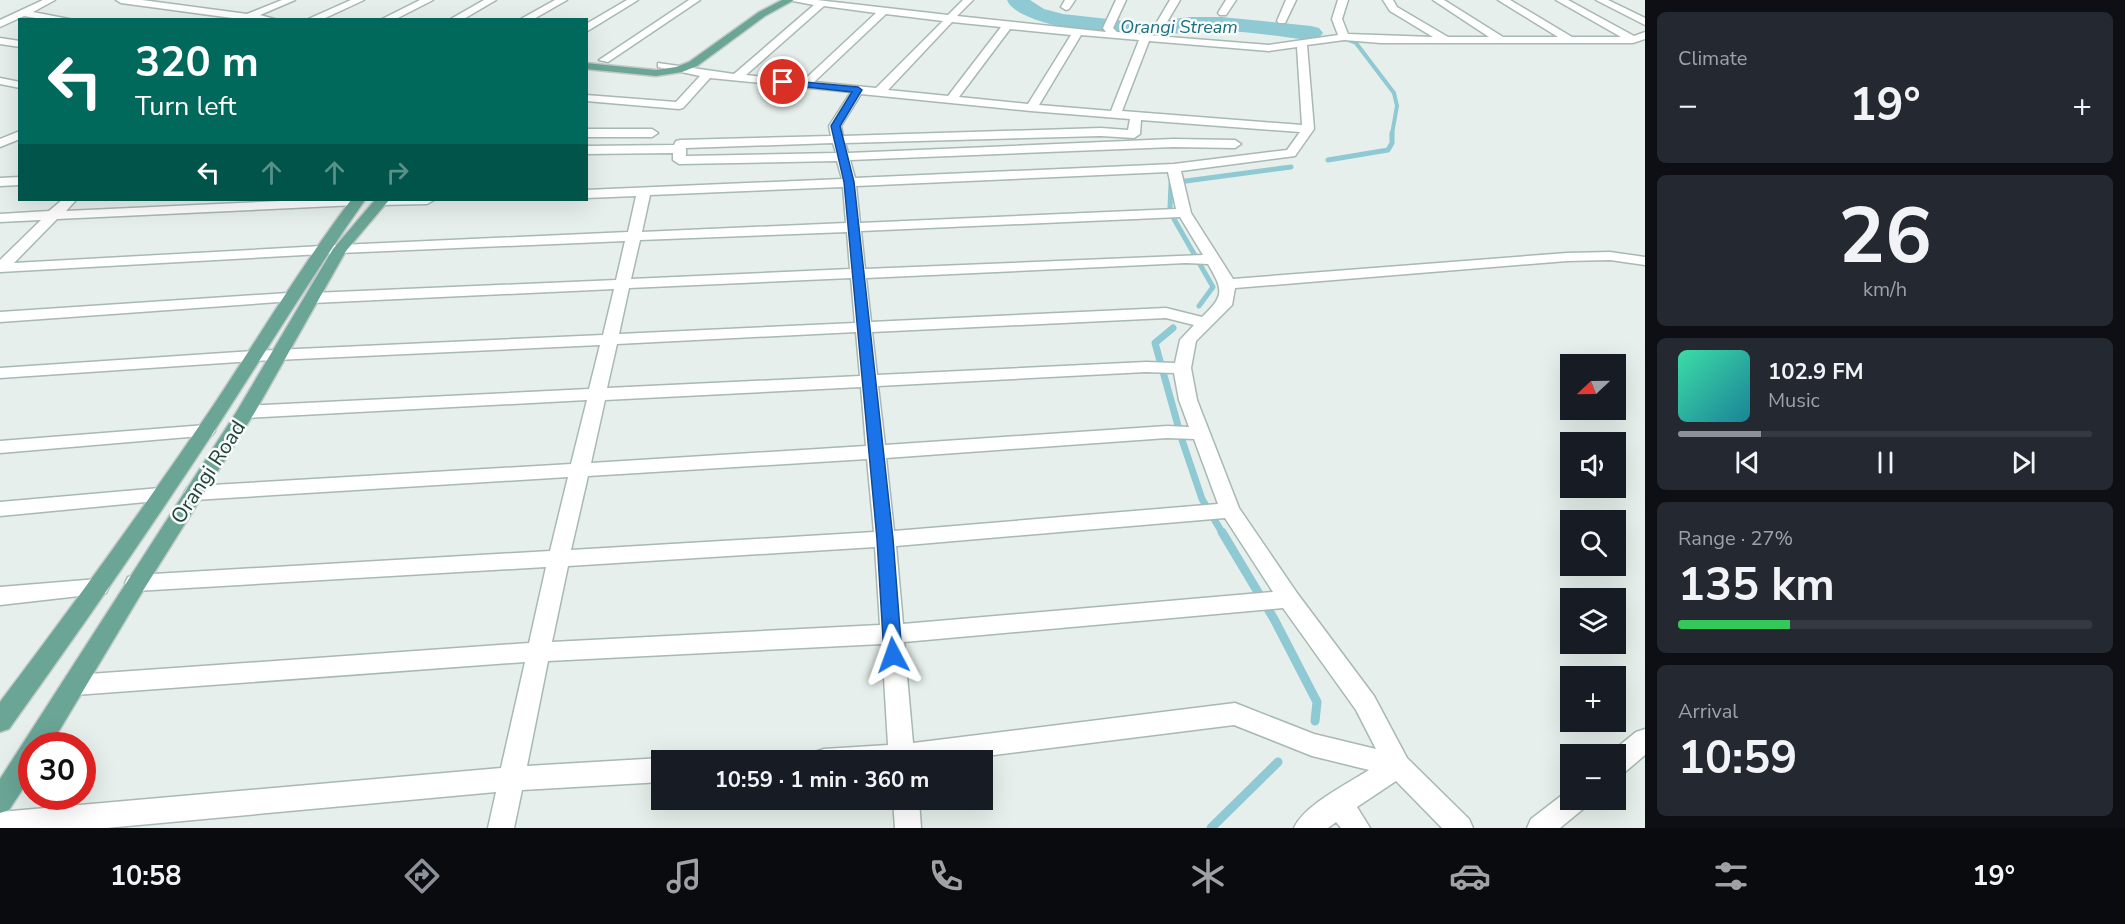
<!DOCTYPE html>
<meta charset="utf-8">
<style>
:root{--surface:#171b24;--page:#242831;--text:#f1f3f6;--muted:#9ea1a6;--line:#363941;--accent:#8c9099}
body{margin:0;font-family:"Nunito Sans",sans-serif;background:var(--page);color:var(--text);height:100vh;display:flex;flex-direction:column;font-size:22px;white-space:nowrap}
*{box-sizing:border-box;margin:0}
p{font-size:20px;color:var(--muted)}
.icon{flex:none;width:33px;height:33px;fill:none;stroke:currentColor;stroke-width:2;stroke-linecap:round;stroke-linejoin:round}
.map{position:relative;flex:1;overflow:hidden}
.panel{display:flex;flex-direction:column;gap:12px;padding:12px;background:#0d0f14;width:480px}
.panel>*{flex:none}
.guide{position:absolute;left:18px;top:18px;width:570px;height:183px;border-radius:0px;box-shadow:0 6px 24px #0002;background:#00695c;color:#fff;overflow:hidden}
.needle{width:39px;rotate:248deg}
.fabs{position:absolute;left:1560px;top:354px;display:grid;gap:12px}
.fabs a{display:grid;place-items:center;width:66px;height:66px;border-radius:0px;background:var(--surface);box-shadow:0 6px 24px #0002;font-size:30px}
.speed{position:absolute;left:18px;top:732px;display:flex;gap:12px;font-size:30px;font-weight:700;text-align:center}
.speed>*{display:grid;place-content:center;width:78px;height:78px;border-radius:50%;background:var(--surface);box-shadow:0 6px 24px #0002;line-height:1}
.speed .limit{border:9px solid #d22;background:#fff;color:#111}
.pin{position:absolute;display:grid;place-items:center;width:51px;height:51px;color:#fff;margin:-26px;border:3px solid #fff;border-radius:50%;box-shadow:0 2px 6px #0007}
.me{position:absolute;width:66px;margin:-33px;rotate:356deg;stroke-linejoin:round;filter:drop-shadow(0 0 4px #0008)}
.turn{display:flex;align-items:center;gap:21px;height:126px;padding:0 18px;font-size:27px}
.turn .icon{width:78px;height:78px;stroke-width:2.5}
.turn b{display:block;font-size:42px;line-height:51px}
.lanes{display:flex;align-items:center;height:57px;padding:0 18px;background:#0003;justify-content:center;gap:30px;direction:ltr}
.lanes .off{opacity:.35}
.big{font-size:45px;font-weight:700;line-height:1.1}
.panel .tile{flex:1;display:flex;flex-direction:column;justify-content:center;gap:9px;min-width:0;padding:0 21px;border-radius:9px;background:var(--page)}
.panel .dial{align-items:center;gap:0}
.dial b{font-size:78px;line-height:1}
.song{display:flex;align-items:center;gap:18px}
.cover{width:72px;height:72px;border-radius:9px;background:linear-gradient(135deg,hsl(160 70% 55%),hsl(190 70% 35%))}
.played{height:6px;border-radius:3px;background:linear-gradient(90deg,var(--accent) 20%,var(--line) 20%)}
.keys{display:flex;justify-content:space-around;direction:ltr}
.heat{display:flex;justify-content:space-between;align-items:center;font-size:33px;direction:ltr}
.charge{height:9px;border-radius:4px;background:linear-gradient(90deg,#34c759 27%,var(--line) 0)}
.trip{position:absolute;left:651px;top:750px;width:342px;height:60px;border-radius:0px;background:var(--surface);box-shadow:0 6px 24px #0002;font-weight:700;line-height:60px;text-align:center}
.menu{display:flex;height:96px;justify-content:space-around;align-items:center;background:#090b0e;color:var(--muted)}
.menu .icon{width:42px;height:42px}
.menu .on{color:var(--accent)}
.menu b{font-size:27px;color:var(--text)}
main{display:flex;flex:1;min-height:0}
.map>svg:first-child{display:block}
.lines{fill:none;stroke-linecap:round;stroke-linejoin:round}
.stream-far3{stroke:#8ec9d4;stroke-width:4}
.stream-far2{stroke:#8ec9d4;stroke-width:5}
.stream-far1{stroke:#8ec9d4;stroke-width:7}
.stream{stroke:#8ec9d4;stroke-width:9}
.river{fill:#8ec9d4;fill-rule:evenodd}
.minor-casing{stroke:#a8b8b2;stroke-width:3}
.major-casing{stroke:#c2cac8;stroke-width:3}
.minor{fill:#fff;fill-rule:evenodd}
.major{fill:#6aa596;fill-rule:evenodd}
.route{fill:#1a73e8;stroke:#114b97;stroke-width:1.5}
.labels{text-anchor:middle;stroke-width:5;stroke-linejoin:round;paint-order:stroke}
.far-water-label{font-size:18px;font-style:italic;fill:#1c6f80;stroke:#f7fbf9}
.street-label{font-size:21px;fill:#24423a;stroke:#f7fbf9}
</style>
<main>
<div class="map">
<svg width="1645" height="828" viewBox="0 0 1645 828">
<rect width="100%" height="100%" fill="#e6efeb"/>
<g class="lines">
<!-- stream-far3 -->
<path class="stream-far3" d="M1348,40L1356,43L1394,93L1397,106L1392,134"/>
<!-- stream-far2 -->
<path class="stream-far2" d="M1328,160L1388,150L1392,143V133
M1199,306L1213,287L1174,219L1170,208L1171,183L1291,167"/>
<!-- stream-far1 -->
<path class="stream-far1" d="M1173,328L1155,343L1182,440L1202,499L1223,534"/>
<!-- stream -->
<path class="stream" d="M1222,532L1274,619L1317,702L1315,721
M1211,828L1278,762"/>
<!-- river -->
<path class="river" d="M1007,0H1030L1044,9L1063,14L1143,23L1189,17H1222L1311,26L1319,28L1323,33L1319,38L1311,40C1281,37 1249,31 1219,31C1194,30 1170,35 1145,37C1119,38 1016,26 1007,0Z"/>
<!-- minor casing -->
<g class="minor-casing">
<path id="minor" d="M43,0H55L33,12L74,20H47L24,16L0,27V20Z
M116,0H142L247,14L282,0H295L260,15L278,20H247L121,3Z
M351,0H364L321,20H306Z
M420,0H433L394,20H380Z
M484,0H496L462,20H449Z
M555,0H567L532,20H519Z
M627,0H638L586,32V24Z
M689,0H700L608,62L599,60Z
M788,0H817L948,15L963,0H973L957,16L1106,32L1103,28L1116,0H1126L1113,28L1117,32L1159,36L1155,31L1157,22L1170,0H1180L1167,22L1165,31L1169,37L1269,45L1338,35L1332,19L1338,0H1348L1342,19L1348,34L1433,37L1390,11L1383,0H1393L1397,7L1448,37H1489L1433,0H1444L1503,37H1558L1498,0H1510L1572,37H1621L1556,0H1568L1634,36L1645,32V39L1633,43H1381L1344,40L1307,45L1314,129L1295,156L1181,171L1191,213L1233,279L1567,253L1610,252L1645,257V265L1610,260L1567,261L1235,288L1232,305L1196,341L1191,368L1197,400L1239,508L1297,593L1374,696L1407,758L1469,819L1473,828H1442L1396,781L1357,807L1370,828H1341L1336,822L1328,828H1294C1304,805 1347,784 1369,770L1312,756L1234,725L955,760H812L815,752L824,749L888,745L882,644L548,661L527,766L662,758L668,760H662V782L522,790L514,828H488L496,792L106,828H0V812L501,768L525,662L75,695L67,692L63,685L67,678L75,675L529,643L546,567L136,591L128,589L125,583L128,577L136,575L550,551L568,477L194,500L187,498L184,493L187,488L194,486L571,464L587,400L246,418L240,416L237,412L240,408L246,406L589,389L600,345L253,361L0,378V368L253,351L603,335L614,289L313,303L305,298L313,293L616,280L625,241L340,253L0,272V260L41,220L0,222V214L49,211L62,200H76L66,211L303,200L364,201L357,205L57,219L14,263L340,245L628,232L636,196L586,198V190L842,179L837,161L679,164L673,160V153L586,154V146L674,145L676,141L680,140L831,136L829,126L851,92L710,78L683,108L679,109L586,101V95L676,102L700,76L658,67V63L734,74L814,5ZM824,6L876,13L803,81L746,75ZM886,14L943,21L876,88L814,82ZM952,22L1001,27L948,96L888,90ZM1010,29L1071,35L1028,104L959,97ZM1081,35L1139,40L1111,111L1039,105ZM1149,41L1269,51L1297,47L1302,125L1122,111ZM861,94L1031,111L1130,119L1128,130L1101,128L843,136L841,126ZM1141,120L1300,132L1287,150L1174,164L855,178L850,160L1173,147L1235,148L1241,144L1235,140L1173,139L848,153L845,143L1101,136L1134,138L1140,134ZM833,143L836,153L686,156V148ZM1168,172L1176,209L860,223L856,186ZM843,187L846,223L642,232L650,195ZM1180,217L1203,255L865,269L861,231ZM847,232L850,269L631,279L640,240ZM1186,263L1208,264C1224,291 1224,296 1202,317L1166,308L871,322L866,278ZM851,278L855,323L619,334L629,288ZM1166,318L1194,325L1180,340L1175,363L1146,362L877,375L872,332ZM856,332L860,376L607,388L617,344ZM1146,372L1174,373L1179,400L1189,427L1167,426L885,445L878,386ZM861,387L866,446L591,463L605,400ZM1167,438L1194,439L1218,504L894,531L886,458ZM867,459L874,532L571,550L588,476ZM1225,518L1273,592L903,624L896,546ZM875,547L880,625L552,642L568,566ZM1283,608L1356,710L1376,749L1314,734L1235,703L913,743L904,642Z
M1065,0H1075L1069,9L1066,10L1061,7Z
M1226,0H1236L1226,15H1220L1218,13Z
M1286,0H1296L1285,23H1279L1277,21Z
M1596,0H1608L1645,18V25Z
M0,38L20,41V47L0,44Z
M0,78L20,82V88L0,84Z
M586,129H652L658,133L652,137H586Z
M20,131V139L0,147V139Z
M20,177V185L0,186V178Z
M375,200H434L427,204L381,205L376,204Z
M288,293L293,295L296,298L293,301L0,322V312Z
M206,425L212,427L215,431L212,435L0,453V441Z
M160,488L167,490L170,495L167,500L0,516V502Z
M98,579L106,581L109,587L106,593L0,605V587Z
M1645,729V755L1625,772L1616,775V754H1609L1636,732Z
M1570,789V800H1587L1583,809L1560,828H1527L1531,819Z
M893,800H919L921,828H895Z"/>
</g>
<!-- major casing -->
<g class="major-casing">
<path id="major" d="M782,0H794L765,16L697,66L682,72L656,76L586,69V63L656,70L676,67L689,62L759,12Z
M351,200H365C311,277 262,358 211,436C146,535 78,633 9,729L0,732V702C74,604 146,505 215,403C260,335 302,265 351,200Z
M375,200H389L346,251L255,412L144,589L50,746H32V775L9,810L0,813V779L237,411L333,249Z"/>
</g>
<!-- minor -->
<use href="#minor" class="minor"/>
<!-- major -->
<use href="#major" class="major"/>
</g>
<!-- route -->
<path class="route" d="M783,80L858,87L862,90L840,126L854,182L893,539L902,655L899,660L893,662L887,660L884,655L877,539L844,182L831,126L852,92L780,84L779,82Z"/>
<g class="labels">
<!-- far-water labels -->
<g class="far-water-label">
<text x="1179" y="33">Orangi Stream</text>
</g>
<!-- street labels -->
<g class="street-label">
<text transform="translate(208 472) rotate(-57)" y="7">Orangi Road</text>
</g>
</g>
</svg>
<div class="fabs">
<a><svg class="needle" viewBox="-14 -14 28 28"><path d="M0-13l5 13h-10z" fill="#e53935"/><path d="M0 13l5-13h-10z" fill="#9ea1a6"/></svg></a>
<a><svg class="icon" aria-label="sound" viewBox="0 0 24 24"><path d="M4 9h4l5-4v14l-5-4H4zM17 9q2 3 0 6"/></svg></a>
<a><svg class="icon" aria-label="search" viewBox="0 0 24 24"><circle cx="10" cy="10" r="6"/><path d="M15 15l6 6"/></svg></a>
<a><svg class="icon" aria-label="layers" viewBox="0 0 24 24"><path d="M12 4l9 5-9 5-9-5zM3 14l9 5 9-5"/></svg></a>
<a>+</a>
<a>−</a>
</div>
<div class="speed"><div class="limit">30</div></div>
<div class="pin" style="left:783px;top:82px;background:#d93025"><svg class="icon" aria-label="arrive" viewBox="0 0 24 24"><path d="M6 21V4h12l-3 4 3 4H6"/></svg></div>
<svg class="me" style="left:893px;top:655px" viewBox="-20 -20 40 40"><path d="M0-17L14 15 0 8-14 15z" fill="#1a73e8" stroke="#fff" stroke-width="4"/></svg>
<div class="trip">10:59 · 1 min · 360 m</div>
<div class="guide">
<div class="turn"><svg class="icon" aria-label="left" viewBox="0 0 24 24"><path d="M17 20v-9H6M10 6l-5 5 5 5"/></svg><div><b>320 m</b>Turn left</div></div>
<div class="lanes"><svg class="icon" aria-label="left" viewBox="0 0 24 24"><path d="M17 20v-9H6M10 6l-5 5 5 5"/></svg><svg class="icon off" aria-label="ahead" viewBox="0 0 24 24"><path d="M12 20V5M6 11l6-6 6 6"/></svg><svg class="icon off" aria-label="ahead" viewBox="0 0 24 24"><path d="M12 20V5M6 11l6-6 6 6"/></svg><svg class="icon off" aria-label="right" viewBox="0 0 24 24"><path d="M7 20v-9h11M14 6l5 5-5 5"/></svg></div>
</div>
</div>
<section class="panel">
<div class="tile"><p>Climate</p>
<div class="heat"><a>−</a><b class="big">19°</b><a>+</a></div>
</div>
<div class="tile dial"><b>26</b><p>km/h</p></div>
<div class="tile">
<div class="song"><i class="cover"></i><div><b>102.9 FM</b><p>Music</p></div></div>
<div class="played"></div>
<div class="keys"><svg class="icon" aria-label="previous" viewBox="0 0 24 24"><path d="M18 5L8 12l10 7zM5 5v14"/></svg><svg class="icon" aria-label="pause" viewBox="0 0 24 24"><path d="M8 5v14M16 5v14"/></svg><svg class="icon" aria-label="next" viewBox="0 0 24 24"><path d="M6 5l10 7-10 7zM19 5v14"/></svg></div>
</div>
<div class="tile"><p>Range · 27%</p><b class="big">135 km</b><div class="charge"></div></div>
<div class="tile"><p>Arrival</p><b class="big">10:59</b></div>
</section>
</main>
<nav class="menu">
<b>10:58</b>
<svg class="icon on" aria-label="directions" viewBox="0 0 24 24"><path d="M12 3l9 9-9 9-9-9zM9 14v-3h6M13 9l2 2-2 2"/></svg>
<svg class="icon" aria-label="music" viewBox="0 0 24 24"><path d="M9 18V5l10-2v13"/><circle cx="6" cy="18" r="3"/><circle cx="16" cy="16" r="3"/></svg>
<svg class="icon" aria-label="phone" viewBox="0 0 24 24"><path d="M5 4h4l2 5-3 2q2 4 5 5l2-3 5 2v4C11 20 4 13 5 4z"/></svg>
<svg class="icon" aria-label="climate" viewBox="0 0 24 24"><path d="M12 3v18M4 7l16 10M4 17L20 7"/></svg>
<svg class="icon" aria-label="car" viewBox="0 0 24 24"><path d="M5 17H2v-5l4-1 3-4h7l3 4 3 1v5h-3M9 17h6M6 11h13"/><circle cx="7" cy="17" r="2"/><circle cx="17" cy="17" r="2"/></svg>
<svg class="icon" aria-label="filters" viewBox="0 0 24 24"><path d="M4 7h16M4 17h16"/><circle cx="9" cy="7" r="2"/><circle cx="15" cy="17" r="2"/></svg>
<b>19°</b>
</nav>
